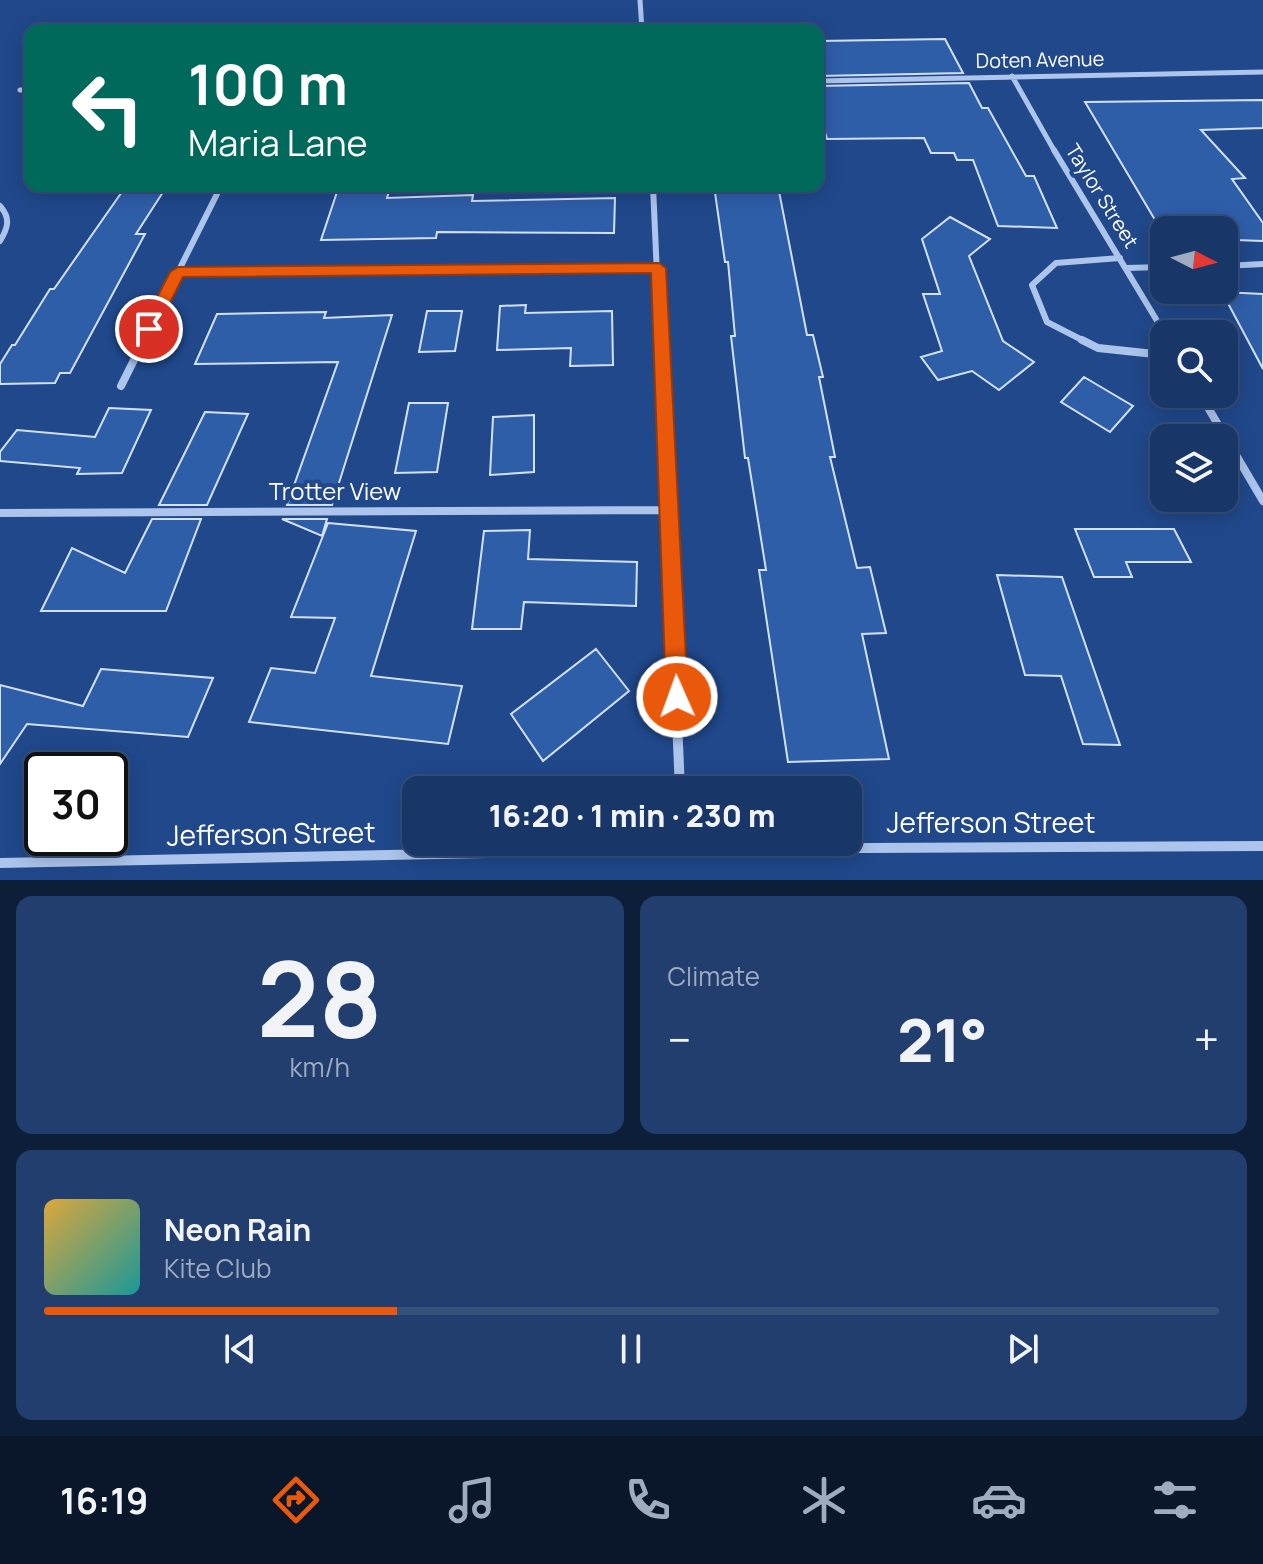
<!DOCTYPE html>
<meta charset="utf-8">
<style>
:root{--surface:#183668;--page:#213e6e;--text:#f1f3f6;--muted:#9fabc0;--line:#36507c;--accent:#ea580c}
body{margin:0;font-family:Manrope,sans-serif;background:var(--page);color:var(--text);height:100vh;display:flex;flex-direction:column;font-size:30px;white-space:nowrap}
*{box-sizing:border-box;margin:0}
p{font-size:26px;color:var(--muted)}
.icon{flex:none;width:44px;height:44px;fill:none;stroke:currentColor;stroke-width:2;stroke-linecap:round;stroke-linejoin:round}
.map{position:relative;height:880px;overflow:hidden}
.panel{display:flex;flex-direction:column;gap:16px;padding:16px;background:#0d1e39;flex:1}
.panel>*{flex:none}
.guide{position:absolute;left:24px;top:24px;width:800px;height:168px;border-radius:16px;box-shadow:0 4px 20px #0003,0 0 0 2px var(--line);background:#00695c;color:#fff;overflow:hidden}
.needle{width:52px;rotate:96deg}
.buttons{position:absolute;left:1150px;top:216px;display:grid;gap:16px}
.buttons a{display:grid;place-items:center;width:88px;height:88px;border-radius:16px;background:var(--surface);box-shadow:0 4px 20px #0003,0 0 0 2px var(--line);font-size:40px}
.speed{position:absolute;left:24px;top:752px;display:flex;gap:16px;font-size:40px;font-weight:700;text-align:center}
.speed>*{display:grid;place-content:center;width:104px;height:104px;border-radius:50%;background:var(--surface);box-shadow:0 4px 20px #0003,0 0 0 2px var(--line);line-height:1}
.speed .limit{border:4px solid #111;border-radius:12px;background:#fff;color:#111}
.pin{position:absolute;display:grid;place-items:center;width:68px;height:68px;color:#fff;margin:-34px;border:4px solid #fff;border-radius:50%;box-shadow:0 2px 8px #0007}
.me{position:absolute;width:88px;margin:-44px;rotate:358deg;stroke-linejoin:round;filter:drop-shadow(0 0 6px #0008)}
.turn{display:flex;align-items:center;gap:28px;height:168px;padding:0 32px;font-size:36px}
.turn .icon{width:104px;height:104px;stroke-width:2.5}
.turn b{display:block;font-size:56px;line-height:68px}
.big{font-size:60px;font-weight:800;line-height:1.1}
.panel .tile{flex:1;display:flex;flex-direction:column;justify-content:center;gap:12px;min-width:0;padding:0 28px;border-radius:16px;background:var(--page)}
.panel .dial{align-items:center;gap:0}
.dial b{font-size:104px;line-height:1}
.song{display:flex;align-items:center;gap:24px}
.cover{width:96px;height:96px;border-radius:12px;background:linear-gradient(135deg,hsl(40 70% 55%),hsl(180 70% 35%))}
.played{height:8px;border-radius:4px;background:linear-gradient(90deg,var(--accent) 30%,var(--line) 30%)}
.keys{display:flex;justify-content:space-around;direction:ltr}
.heat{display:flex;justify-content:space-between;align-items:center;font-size:44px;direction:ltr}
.panel .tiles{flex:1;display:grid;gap:16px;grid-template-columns:1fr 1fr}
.tile:last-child{grid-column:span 2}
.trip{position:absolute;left:402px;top:776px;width:460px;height:80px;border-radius:16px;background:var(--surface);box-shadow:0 4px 20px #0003,0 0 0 2px var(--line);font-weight:800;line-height:80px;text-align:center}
.tab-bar{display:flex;height:128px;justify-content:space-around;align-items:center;background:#0a162a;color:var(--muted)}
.tab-bar .icon{width:56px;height:56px}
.tab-bar .current{color:var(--accent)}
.tab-bar b{font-size:36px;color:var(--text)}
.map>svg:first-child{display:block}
.building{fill:#2f5ea9;stroke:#d2e1f8;stroke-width:2}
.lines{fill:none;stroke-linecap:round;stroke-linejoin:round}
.street-far3{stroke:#adc5ec;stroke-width:5}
.street-far2{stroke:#adc5ec;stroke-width:6}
.street-far1{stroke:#adc5ec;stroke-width:8}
.street{stroke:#adc5ec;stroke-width:10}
.route{fill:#ea580c;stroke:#983908;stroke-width:2}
.labels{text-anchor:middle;stroke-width:8;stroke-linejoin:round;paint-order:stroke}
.far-street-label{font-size:20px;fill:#fff;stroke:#20488b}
.street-label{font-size:24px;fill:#fff;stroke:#20488b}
.near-street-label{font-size:28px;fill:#fff;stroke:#20488b}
</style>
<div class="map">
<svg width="1263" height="880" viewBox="0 0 1263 880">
<rect width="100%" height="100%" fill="#20488b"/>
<!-- building -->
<path class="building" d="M945,39L963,73L818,76V41Z
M969,83L982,108H988L1026,176H1034L1057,228L998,226L973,160H957L954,153H931L924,138L827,139L818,109V86Z
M1263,100V128L1201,130L1245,178L1232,179L1263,223V241L1236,240L1229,230H1161L1085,102Z
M714,186H778L807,335H813L823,377H819L835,457H830L857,568L870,567L886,633L862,634L889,759L788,762L759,570H766L748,458H745L731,336H735L728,262H725Z
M124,189H165L136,234H145L70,373H60L55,383L0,384V364L12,345H15L50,289H54Z
M389,191L387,198L473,195L472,201L615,198L614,233L437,232L436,238L321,240L337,192Z
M950,217L990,239L969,256L1003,341L1034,362L999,390L972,371L938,380L921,357L942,351L923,294H940L922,239Z
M1222,292L1263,294V369Z
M526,305L525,313L612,311L613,365L570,366L571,348L497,350L500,306Z
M427,311H462L455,351L419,352Z
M326,312L324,318L392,315L332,505H287L338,362L195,364L217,314Z
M1084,377L1133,406L1110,432L1061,402Z
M409,403H448L437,472L395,473Z
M109,408L151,410L122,473L77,474L80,468L0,461V452L17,430L95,437Z
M205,412L248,414L207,505H159Z
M534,415V472L490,475L493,417Z
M152,519H201L166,611H41L72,548L125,573Z
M282,519H327L322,536Z
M328,523L416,531L371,676L462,686L448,744L249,722L271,668L315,673L335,618L291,617Z
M1075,529H1174L1191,562H1126L1132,577H1094Z
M530,530L528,559L637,562L636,606L524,602L521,629H472L484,531Z
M997,575L1062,577L1120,745L1083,744L1061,676L1025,675Z
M596,649L629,691L543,761L511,714Z
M101,669L213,678L188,737L27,724L0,764V685L83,706Z"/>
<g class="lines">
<!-- street-far3 -->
<path class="street-far3" d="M640,0L642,30
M1012,76L1055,152
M818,81L1263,72
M20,90H30"/>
<!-- street-far2 -->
<path class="street-far2" d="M1054,150L1165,334
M653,186L660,342
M0,206C11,218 8,228 0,241
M1224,266L1263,264
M1126,268L1164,267
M178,272L659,268
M143,342L221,186
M1086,342L1047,322L1032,285L1056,263L1120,258"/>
<!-- street-far1 -->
<path class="street-far1" d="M660,340L671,581
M1082,340L1098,348L1164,355
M121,386L144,340
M1200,394L1263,501
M0,513L670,510"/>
<!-- street -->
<path class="street" d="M671,579L680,790
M0,863L683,849L1263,846"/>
</g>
<!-- route -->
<path class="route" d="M659,263L666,268L688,697L685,705L677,708L669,705L666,697L651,273L183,277L155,333L149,335L141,329L170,272L178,267Z"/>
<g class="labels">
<!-- far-street labels -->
<g class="far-street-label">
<text transform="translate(1040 60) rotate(-1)" y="7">Doten Avenue</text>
<text transform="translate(1102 196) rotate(58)" y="7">Taylor Street</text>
</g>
<!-- street labels -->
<g class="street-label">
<text x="335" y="500">Trotter View</text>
</g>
<!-- near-street labels -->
<g class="near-street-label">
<text x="991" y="833">Jefferson Street</text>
<text transform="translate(271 834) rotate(-1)" y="10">Jefferson Street</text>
</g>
</g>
</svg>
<div class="buttons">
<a><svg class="needle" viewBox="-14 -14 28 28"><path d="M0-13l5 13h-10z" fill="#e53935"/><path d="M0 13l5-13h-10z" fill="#9fabc0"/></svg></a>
<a><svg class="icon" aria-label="search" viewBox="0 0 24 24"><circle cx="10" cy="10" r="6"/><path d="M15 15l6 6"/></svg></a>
<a><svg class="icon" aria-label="layers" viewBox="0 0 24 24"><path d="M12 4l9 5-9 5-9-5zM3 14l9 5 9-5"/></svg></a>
</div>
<div class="speed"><div class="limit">30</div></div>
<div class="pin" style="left:149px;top:329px;background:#d93025"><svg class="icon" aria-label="arrive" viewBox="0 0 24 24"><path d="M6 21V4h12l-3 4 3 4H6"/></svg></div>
<svg class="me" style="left:677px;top:697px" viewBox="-20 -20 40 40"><circle r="17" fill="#ea580c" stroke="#fff" stroke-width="3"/><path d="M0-11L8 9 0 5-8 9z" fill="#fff"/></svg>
<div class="trip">16:20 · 1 min · 230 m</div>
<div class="guide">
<div class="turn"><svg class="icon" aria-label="left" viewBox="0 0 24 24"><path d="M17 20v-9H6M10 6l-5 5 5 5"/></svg><div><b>100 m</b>Maria Lane</div></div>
</div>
</div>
<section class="panel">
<div class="tiles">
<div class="tile dial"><b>28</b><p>km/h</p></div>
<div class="tile"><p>Climate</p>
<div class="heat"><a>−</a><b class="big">21°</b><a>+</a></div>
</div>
<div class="tile">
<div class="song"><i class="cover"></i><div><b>Neon Rain</b><p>Kite Club</p></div></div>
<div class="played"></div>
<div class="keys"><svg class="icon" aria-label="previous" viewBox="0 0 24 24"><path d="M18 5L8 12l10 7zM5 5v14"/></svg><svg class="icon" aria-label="pause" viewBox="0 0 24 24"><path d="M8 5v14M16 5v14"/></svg><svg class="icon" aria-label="next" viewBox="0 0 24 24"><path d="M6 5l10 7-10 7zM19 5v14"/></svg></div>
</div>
</div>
</section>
<nav class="tab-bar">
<b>16:19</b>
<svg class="icon current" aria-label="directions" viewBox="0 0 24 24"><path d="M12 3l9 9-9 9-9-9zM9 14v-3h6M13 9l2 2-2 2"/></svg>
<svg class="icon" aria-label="music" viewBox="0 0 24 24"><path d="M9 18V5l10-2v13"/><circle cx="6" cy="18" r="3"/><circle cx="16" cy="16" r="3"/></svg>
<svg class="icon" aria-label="phone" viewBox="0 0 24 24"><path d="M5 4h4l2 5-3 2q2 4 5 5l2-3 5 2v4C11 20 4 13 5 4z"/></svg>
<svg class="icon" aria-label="climate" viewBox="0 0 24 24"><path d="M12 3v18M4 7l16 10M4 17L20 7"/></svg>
<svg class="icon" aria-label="car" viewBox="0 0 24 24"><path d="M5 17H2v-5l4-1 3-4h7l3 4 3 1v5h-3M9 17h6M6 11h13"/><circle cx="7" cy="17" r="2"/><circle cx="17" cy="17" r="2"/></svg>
<svg class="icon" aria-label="filters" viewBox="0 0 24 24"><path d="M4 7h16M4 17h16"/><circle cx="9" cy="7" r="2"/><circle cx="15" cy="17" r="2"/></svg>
</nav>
